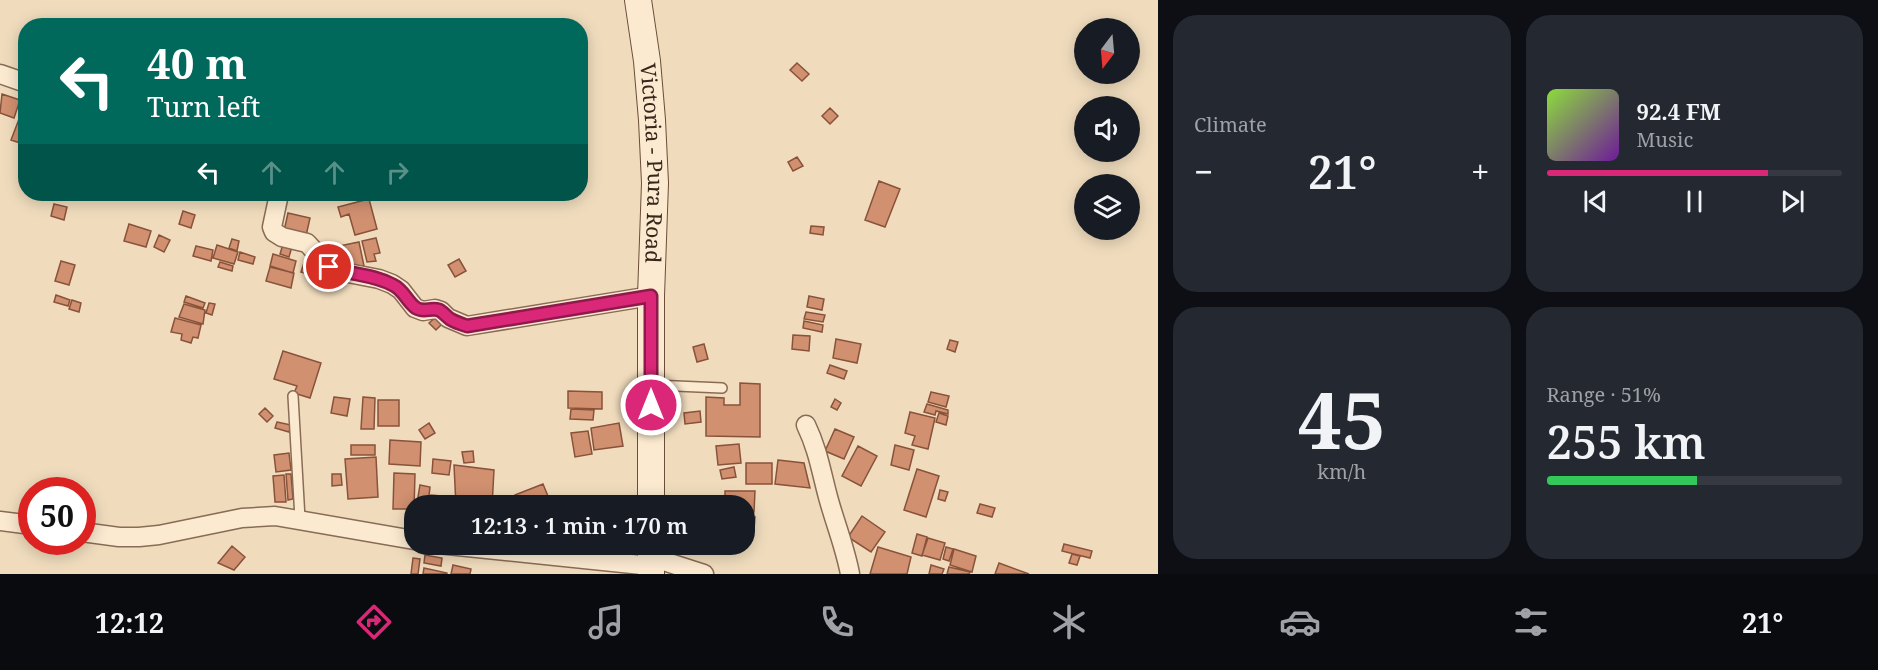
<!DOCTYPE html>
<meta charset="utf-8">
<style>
:root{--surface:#171b24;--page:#242831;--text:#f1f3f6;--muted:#9ea1a6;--line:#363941;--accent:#db2777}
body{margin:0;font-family:"Noto Serif",serif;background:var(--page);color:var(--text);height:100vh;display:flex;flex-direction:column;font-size:22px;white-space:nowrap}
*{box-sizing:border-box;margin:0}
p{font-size:20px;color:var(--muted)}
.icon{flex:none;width:33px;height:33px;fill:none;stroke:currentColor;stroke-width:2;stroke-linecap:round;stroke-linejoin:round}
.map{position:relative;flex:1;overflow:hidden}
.sheet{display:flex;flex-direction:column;gap:15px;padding:15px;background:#0d0f14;width:720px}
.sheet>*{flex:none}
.top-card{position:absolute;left:18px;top:18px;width:570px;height:183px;border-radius:24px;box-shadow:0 3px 15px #0003;background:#00695c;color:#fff;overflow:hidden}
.needle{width:39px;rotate:196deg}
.controls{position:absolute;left:1074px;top:18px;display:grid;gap:12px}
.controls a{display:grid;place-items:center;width:66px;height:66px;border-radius:50%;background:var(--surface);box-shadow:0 3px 15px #0003;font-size:30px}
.speed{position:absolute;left:18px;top:477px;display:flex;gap:12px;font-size:30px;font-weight:700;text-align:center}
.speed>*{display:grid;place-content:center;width:78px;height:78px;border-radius:50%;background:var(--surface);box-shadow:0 3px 15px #0003;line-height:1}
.speed .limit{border:9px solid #d22;background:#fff;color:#111}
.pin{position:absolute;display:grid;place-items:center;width:51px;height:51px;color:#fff;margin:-26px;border:3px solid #fff;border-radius:50%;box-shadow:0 2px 6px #0007}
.me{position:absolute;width:66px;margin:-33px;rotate:0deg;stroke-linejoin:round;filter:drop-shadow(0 0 4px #0008)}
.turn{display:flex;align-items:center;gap:21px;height:126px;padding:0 30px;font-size:27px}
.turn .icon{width:78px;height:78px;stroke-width:2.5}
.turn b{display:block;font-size:42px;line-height:51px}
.lanes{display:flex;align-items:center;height:57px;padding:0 30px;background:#0003;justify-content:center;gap:30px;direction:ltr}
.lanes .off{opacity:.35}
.big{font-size:45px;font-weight:600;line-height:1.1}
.sheet .tile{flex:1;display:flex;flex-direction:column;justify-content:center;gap:9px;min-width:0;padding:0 21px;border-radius:24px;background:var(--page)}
.sheet .dial{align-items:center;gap:0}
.dial b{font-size:78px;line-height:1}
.song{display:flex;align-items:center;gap:18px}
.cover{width:72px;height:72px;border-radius:9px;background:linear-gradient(135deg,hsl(90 70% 55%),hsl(280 70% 35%))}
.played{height:6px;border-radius:3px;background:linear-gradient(90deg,var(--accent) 75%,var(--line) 75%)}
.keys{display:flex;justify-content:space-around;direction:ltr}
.heat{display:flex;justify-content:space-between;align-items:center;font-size:33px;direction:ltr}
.charge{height:9px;border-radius:4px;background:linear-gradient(90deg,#34c759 51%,var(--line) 0)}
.sheet .tiles{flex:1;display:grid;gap:15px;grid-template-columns:repeat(2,1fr)}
.trip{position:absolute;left:404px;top:495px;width:351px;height:60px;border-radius:24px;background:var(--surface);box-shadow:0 3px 15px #0003;font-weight:600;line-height:60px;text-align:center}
.dock{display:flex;height:96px;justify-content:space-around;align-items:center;background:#090b0e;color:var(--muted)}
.dock .icon{width:42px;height:42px}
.dock .active{color:var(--accent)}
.dock b{font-size:27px;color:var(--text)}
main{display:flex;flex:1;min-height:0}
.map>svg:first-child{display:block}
.building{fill:#d19070;stroke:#89523a;stroke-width:1.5}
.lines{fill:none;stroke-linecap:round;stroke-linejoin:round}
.lane-casing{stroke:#896c55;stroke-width:12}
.street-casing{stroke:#896c55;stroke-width:21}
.secondary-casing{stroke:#6b4d39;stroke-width:28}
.lane{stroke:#fbead0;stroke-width:9}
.street{stroke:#fbead0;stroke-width:18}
.secondary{stroke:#fbead0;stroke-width:26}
.route-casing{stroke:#8e194d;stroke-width:15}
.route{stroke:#db2777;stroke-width:10}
.labels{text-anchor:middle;stroke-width:6;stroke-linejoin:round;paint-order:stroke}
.street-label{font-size:21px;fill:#37261b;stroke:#f7e7cd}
</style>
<main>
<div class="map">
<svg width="1158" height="574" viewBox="0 0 1158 574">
<rect width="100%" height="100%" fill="#f0dcbd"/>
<!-- building -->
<path class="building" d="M797,63L809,74L802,81L790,70Z
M2,94L20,100L14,118L0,113Z
M26,101V145L11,140Z
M830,108L838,116L830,124L822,116Z
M797,157L803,166L793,171L788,162Z
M879,181L900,189L885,227L865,220Z
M369,199L377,229L355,235L349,214L341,217L338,207Z
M54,204L67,207L64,220L51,216Z
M183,211L195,215L191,228L179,224Z
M288,213L310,218L306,236L284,231Z
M129,224L151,231L146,247L124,241Z
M811,226L824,227L823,235L810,233Z
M159,235L170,240L164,252L154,247Z
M376,238L380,253L374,254L376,261L367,262L362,241Z
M232,239L239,241L237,251L229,248Z
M284,241L293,243L289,257L280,254Z
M359,242L364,266L343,270L339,246Z
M217,245L238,252L234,264L213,258Z
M196,246L213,250L211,261L193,256Z
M240,252L255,257L253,264L238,260Z
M273,254L296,261L293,273L270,266Z
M459,259L466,271L455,277L448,265Z
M61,261L75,265L69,285L55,281Z
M220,262L233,266L232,271L218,267Z
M304,263L314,266L311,275L301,272Z
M270,267L294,273L291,288L266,281Z
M56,295L70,300L68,306L54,302Z
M186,296L205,303L203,308L184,302Z
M809,296L824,299L822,310L807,307Z
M72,300L81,303L79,312L69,309Z
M209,303L215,304L212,315L206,313Z
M184,304L205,310L203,324L179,317Z
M806,312L825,315L823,322L804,319Z
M436,317L442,324L436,330L429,323Z
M175,318L201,325L198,338L193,337L191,343L181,340L182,334L171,332Z
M804,321L823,325L822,332L803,328Z
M793,335L810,336L809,351L792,349Z
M836,339L861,344L857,363L833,358Z
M950,340L958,342L955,352L947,349Z
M704,344L708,359L697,362L693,347Z
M283,351L321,363L310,398L294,393L297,386L274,379Z
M830,365L847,371L844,379L827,373Z
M740,383L760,384V437L706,436V397L724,398V405H740Z
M568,391L602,392V409L568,408Z
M931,392L949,396L946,407L928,402Z
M334,397L350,399L347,416L331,413Z
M363,397L375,398L374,429H361Z
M835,399L841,403L837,410L831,407Z
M378,400H399V426H378Z
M927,404L948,410V414L936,411L935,415L924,412Z
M265,408L273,416L267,422L259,414Z
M571,409L594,410L593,420L570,419Z
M700,411L701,422L685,424L684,413Z
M910,412L935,418L928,449L912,445L915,436L905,433Z
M939,413L948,416L946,425L936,422Z
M277,422L291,425L289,432L275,428Z
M429,423L435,433L425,439L419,430Z
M619,423L623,446L594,450L591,428Z
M835,429L854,437L844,459L825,451Z
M588,431L592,454L575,457L571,433Z
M390,440L421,442L420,466L389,464Z
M739,444L741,463L718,465L716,446Z
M351,445H375V455H351Z
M895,445L914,450L909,470L891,465Z
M858,446L877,456L861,486L842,476Z
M473,451L474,462L464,463L462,452Z
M289,453L291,470L276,472L274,455Z
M376,457L378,497L348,499L345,459Z
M433,459L451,461L449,475L432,473Z
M778,460L804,463L810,488L775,484Z
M746,463H772V484H746Z
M454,465L494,470L492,506H456Z
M734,467L736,477L722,479L720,470Z
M917,469L939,476L926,517L904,510Z
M394,473L415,474L414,509H393Z
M286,474H291L293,499L288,500Z
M332,474H341L342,485L332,486Z
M284,475L286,502H275L273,476Z
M543,484L552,506H519L515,495Z
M420,485L430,487L428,504L417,503Z
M940,490L948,492L945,501L938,499Z
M725,491H755L754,512H744V506H725Z
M431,495L451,497L450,506H430Z
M722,498V506H682L681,501Z
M980,504L995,508L992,517L977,513Z
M744,516L755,517L754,530L744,529Z
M862,516L885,532L871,552L848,537Z
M917,534L927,537L922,556L912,553Z
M928,538L945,543L940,560L922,555Z
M1064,544L1092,551L1090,558L1062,551Z
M232,546L245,557L234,570L218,563Z
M878,547L911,557L907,574H870Z
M946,547L953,549L949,561L943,559Z
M954,549L976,556L972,572L950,565Z
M1072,554L1080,556L1077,565L1069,563Z
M425,555L442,558L441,566L424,563Z
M413,558L420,559L418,574H411Z
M999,563L1029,574H995Z
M453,565L471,569L470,574H451Z
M931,565L944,569L942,574H929Z
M949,567L970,572L969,574H947Z
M424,568L447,573V574H423Z"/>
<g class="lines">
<!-- lane casing -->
<g class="lane-casing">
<path id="lane" d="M653,385L722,388
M293,396L300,519
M412,513L414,520"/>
</g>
<!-- street casing -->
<g class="street-casing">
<path id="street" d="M0,74L26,83
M279,194L272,227L274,232L282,237L307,243L329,267L343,272L379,279L392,284L401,290L415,308L423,311L435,309L441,311L448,318L467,326L651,296
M806,425C818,450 821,471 828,497C835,523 845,547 850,574
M0,521L32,525
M82,532L119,537H139L159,535L242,518L275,516L414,540
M438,544L651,566
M651,557L704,574"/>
</g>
<!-- secondary casing -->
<g class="secondary-casing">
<g id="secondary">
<path id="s1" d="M638,0L647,61L652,120L655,183L651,296V506"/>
<path d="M651,544V574"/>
</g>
</g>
<!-- lane -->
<use href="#lane" class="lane"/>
<!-- street -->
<use href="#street" class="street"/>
<!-- secondary -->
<use href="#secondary" class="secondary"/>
</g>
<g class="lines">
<!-- route casing -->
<g class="route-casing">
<path id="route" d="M329,267C350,275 373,274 393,285C404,290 407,302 416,308C424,313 431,307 439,310C443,312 446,316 450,319C455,322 461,324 467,326L651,296V405"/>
</g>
<!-- route -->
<use href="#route" class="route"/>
</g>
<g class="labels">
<!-- street labels -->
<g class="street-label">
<text dy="7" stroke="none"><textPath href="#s1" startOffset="164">Victoria - Pura Road</textPath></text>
</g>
</g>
</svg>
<div class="controls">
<a><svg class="needle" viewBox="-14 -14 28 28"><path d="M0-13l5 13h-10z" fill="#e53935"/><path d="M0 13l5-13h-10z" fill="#9ea1a6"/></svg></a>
<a><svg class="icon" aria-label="sound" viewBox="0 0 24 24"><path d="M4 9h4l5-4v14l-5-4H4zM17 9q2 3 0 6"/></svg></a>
<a><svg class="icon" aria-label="layers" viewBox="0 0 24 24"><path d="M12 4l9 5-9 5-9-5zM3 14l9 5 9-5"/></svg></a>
</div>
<div class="speed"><div class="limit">50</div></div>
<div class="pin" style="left:329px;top:267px;background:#d93025"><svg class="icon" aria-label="arrive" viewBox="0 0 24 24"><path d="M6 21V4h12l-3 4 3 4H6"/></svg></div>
<svg class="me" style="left:651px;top:405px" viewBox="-20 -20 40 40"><circle r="17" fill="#db2777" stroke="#fff" stroke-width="3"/><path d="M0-11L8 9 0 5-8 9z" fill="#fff"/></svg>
<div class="trip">12:13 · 1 min · 170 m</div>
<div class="top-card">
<div class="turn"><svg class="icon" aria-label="left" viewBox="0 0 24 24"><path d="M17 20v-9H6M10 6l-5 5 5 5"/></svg><div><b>40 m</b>Turn left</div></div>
<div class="lanes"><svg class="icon" aria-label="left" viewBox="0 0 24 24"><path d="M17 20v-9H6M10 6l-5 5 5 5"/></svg><svg class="icon off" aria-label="ahead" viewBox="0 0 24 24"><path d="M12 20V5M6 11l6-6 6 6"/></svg><svg class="icon off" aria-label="ahead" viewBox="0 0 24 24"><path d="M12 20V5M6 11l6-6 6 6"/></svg><svg class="icon off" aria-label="right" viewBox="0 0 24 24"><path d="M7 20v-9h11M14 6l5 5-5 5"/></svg></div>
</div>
</div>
<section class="sheet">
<div class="tiles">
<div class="tile"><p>Climate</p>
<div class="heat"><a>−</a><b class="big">21°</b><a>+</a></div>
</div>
<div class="tile">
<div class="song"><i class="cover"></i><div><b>92.4 FM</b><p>Music</p></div></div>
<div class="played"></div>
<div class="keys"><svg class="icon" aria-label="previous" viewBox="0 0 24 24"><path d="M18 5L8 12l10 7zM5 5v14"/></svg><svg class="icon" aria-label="pause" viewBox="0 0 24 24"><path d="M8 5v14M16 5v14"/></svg><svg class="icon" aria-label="next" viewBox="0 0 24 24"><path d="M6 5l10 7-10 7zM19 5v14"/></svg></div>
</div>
<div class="tile dial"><b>45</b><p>km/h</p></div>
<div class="tile"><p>Range · 51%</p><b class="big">255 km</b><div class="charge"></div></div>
</div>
</section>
</main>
<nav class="dock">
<b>12:12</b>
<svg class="icon active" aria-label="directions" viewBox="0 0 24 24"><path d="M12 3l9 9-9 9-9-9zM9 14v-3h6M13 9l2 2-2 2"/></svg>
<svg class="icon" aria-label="music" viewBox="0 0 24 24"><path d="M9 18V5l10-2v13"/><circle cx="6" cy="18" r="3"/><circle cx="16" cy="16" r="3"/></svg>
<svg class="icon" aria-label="phone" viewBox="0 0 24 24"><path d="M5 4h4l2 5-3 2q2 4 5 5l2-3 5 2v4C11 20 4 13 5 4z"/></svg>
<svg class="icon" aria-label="climate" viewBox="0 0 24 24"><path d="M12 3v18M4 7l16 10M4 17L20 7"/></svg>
<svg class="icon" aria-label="car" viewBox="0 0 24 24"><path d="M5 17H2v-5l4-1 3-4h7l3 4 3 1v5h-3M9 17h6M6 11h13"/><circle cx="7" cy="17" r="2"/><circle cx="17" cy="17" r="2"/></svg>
<svg class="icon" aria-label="filters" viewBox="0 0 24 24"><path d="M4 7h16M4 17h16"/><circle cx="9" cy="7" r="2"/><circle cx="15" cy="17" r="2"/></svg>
<b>21°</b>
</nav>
